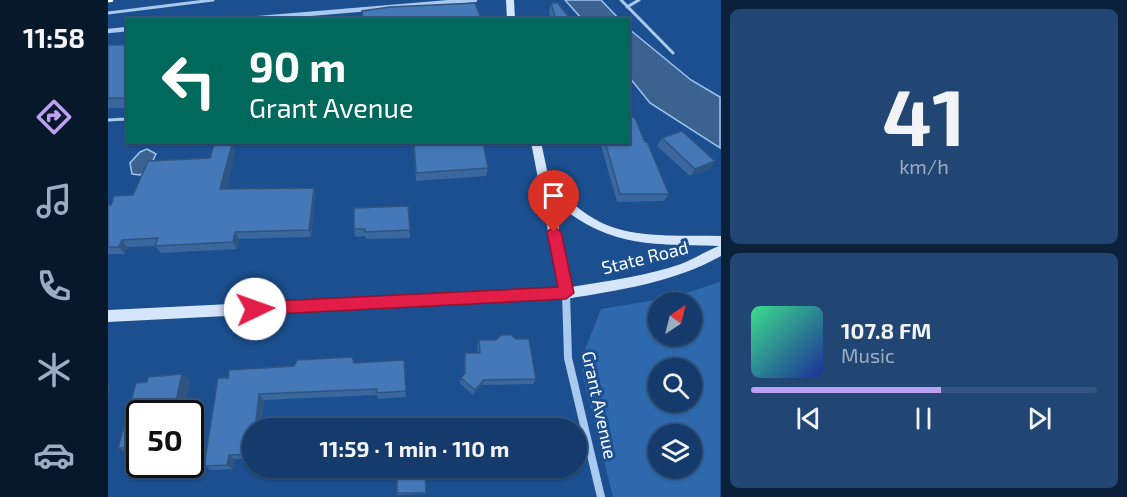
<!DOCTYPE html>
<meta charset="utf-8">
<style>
:root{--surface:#143b6b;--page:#214673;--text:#f1f3f6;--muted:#9dadc1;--line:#33557e;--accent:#bca0f2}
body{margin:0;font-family:"Exo 2",sans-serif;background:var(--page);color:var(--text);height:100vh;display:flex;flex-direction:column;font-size:22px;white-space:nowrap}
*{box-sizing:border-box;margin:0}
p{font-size:20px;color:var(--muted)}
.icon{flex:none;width:33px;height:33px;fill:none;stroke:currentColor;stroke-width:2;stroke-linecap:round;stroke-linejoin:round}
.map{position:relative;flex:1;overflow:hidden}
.panel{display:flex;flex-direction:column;gap:9px;padding:9px;background:#0b203b;width:406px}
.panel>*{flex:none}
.top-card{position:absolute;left:18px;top:18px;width:504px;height:126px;border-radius:0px;box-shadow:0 2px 4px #0004,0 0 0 2px var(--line);background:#00695c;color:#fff;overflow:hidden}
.needle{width:39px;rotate:35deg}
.controls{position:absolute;left:540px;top:292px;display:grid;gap:12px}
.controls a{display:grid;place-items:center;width:54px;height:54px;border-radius:50%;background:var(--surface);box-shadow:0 2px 4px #0004,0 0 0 2px var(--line);font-size:30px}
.speed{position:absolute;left:18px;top:400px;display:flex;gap:12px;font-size:30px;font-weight:700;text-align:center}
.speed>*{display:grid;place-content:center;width:78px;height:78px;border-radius:50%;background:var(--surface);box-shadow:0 2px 4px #0004,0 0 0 2px var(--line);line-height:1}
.speed .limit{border:3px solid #111;border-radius:9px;background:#fff;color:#111}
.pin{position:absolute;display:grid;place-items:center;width:51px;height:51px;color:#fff;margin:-62px -26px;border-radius:50% 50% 50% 0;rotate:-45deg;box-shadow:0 0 6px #0007}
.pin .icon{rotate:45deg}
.me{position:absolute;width:66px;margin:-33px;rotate:87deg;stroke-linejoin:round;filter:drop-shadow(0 0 4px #0008)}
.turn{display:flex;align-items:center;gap:21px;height:126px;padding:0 24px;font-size:27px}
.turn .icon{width:78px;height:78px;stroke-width:2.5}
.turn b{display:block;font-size:42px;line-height:51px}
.panel .card{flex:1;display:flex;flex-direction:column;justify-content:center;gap:9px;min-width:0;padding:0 21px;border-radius:9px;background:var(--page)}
.panel .dial{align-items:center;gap:0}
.dial b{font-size:78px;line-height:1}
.song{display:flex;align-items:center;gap:18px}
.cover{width:72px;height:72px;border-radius:9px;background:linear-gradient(135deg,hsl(150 70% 55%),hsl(230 70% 35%))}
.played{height:6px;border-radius:3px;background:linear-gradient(90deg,var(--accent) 55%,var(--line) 55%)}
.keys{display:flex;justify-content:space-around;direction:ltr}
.trip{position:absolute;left:134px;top:418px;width:345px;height:60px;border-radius:30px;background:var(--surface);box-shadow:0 2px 4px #0004,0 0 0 2px var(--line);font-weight:700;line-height:60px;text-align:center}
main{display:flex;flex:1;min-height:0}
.menu{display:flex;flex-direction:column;width:108px;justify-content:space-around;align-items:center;background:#08182b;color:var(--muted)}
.menu .icon{width:42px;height:42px}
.menu .current{color:var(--accent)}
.menu b{font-size:27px;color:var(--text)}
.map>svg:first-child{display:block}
.green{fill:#2e69ad;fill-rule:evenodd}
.water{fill:#3c6290;stroke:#9cc4f0;stroke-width:1.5}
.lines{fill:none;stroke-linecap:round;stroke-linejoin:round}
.lane{stroke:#a9c9ee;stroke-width:3}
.street-far1{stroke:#a9c9ee;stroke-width:4.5}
.street{stroke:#a9c9ee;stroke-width:8}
.secondary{fill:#d6e6fa;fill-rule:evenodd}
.rail{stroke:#fff;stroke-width:3;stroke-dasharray:8 3;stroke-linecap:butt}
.wall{fill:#3a679d}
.shaded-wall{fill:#305480}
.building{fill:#4478b7;stroke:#305480;stroke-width:1.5}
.route{fill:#e11d48;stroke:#92132f;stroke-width:1.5}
.labels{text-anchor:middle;stroke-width:6;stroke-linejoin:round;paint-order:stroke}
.street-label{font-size:18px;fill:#fff;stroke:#1b4f8f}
</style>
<main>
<nav class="menu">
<b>11:58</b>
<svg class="icon current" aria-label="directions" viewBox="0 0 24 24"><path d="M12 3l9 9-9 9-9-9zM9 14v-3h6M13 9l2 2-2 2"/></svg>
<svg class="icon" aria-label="music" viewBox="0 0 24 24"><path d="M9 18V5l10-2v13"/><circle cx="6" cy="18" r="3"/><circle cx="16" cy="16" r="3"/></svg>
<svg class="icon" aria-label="phone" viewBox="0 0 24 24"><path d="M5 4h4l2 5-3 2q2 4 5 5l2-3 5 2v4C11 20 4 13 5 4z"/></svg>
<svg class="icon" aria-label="climate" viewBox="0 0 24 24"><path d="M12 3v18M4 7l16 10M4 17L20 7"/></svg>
<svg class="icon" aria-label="car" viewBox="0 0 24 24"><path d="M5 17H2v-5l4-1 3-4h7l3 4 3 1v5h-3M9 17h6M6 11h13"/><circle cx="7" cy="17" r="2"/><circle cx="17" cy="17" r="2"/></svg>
</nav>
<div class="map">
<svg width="613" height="497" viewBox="0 0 613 497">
<rect width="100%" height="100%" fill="#1b4f8f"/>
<!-- green -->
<path class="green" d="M612,282V497H505L475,377L473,360L493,309L565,297ZM550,303H584V336H550ZM550,369H584V402H550ZM550,435H584V468H550Z"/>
<!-- water -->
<path class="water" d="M457,0H493L511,19H474Z
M521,29L583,80L612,97V148L542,103L521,77Z
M39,149L48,154L40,171L32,175L24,174L22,163L32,152Z"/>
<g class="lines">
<!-- lane -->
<path class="lane" d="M513,0L565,53
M519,7L531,0
M0,13L105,0
M0,120L19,119"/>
<!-- street-far1 -->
<path class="street-far1" d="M129,20L367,0
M0,31L20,29"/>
<!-- street -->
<path class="street" d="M458,293L460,358L493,497"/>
<!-- secondary -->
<path class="secondary" d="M398,0H406L407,20H399Z
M423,142H433L442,184C458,198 474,213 494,223C529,239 574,235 613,236V256C565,283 511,290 458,299L0,322V310L451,288ZM445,200C500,248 542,244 611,246C598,251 586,259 573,264C538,276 500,281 463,287Z"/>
<!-- rail -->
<path class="rail" d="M0,1L5,0"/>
</g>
<!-- wall -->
<path class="wall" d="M443,3L463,20H443L441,11Z
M0,45H20V108H0Z
M554,138L607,161L602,169L582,176L549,146Z
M305,142H375L380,168L378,176L308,181Z
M492,142H537L561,194L556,201L509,202Z
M127,152L118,189L206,188L207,195L203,237L131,239L129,249L53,253L47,246L19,247L17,254H0V205H3Z
M300,206L302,238L258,239L257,236L247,237L246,229Z
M371,340L428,379L425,384L374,385L365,395L352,383L353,378L356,374V358L357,353H370L369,346Z
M296,360L298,397L270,399L269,395L156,400L153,429H144V458L127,459L125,469L103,470L96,466L110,378L246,363Z
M74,374L82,381L61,475L30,478L19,473L24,453L21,454L10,448L39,382Z
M289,468H317L318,494L289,495Z
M351,468H427L425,470L390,471L386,477L352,479Z"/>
<!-- shaded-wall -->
<path class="shaded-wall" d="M124,144L127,152L116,197L112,189Z
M607,161L602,169L582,176L587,169Z
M206,188L207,195L203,237L201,230Z
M127,232L131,239L129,249L125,242Z
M14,240L19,247L17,254L11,247Z
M74,374L82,381L75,414H65Z
M376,380L374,385L365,395L367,390Z
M0,384L3,386L0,396Z
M151,394L156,400L153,429H147Z
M121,455L127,459L125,469L119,465Z
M52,465H63L61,475L51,471Z"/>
<!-- building -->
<path class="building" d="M367,3L374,20H255L254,11L282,7Z
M443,3H450L463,20H448Z
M0,45H20V98H0Z
M520,115L527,118L537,142H539L561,194H512L497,142H520Z
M574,131L607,161L587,169L554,138Z
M306,142H375L380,168L308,173Z
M124,144L112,189L206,188L201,230L127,232L125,242L47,246L50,238L14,240L11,247H0V205H3L6,196L25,195L40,161L102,158L106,145Z
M300,206L302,230L257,232V229H246V208Z
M393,335H403L408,339H421L428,379L376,380L367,390L353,378L357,373V353H372L371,340H388Z
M244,357L246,363L296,360L298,391L269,393V389L151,394L147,429H144V454L121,455L119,465L96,466L110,378H120L121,370L186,366L189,360Z
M74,374L65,414H32V465H52L51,471L19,473L26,448H10L28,383L39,382L40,377Z
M289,468H317L318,493H289Z
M352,468H392L388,474L353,476Z"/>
<!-- route -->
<path class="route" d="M446,226L453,232L466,293L458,299L147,315L140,309L147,302L450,287L439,232Z"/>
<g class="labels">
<!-- street labels -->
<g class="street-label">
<text transform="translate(537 258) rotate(-14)" y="6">State Road</text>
<text transform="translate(491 405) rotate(78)" y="6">Grant Avenue</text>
</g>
</g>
</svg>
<div class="controls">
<a><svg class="needle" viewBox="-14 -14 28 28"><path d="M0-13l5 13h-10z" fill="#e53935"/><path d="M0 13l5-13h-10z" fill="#9dadc1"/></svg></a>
<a><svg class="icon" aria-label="search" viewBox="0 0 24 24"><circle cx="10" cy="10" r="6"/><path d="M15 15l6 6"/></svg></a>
<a><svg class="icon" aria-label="layers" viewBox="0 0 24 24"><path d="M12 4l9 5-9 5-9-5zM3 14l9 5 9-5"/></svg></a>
</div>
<div class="speed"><div class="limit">50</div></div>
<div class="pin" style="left:446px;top:232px;background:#d93025"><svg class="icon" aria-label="arrive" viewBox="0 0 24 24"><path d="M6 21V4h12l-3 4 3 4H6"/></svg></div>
<svg class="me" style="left:147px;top:309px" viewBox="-20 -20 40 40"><circle r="19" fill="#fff"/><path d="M0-13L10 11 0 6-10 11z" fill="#e11d48"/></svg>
<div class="trip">11:59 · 1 min · 110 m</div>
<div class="top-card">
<div class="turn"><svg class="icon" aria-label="left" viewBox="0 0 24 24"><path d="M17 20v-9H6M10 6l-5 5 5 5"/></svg><div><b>90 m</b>Grant Avenue</div></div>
</div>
</div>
<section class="panel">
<div class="card dial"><b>41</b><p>km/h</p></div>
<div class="card">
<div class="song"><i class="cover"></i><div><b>107.8 FM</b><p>Music</p></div></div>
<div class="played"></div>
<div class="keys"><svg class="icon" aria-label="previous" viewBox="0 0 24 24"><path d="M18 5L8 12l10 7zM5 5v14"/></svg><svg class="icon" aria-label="pause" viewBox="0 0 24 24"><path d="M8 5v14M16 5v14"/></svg><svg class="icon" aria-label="next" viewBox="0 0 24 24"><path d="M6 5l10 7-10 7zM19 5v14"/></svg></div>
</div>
</section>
</main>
